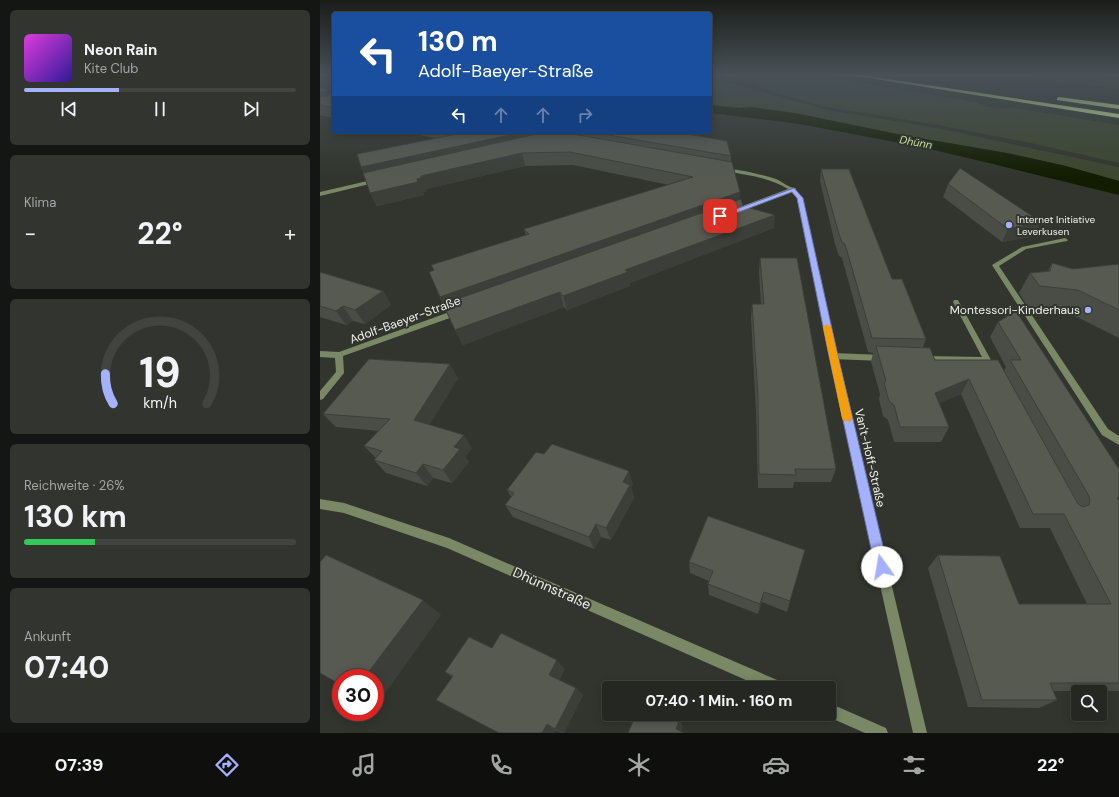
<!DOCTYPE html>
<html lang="de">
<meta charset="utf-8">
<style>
:root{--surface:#252822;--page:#31342f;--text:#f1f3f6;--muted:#a3a6a5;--line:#424440;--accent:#a4b1fc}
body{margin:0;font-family:"DM Sans",sans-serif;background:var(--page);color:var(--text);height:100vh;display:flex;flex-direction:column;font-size:15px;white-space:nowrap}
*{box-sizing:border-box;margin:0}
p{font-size:13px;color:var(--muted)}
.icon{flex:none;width:22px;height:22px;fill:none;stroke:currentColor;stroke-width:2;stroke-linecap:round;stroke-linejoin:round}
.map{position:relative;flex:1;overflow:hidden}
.sheet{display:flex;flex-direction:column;gap:10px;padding:10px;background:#141613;width:320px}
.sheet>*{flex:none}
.top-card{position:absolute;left:12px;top:12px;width:380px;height:122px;border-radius:4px;box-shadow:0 2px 10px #0003,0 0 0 1px var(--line);background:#1a4fa0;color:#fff;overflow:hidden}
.tools{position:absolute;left:751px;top:685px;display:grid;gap:8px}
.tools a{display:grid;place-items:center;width:36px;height:36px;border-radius:4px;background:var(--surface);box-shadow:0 2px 10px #0003,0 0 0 1px var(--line);font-size:20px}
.speed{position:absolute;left:12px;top:669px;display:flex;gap:8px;font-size:20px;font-weight:700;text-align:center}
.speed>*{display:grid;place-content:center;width:52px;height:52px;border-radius:50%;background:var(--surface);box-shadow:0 2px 10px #0003,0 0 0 1px var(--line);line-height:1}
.speed .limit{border:6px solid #d22;background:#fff;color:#111}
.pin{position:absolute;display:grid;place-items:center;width:34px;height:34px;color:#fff;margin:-17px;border-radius:8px;box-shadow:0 2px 6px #0006}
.me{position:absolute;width:44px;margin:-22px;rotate:347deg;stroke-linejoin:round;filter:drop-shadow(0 0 3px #0008)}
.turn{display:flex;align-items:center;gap:14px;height:84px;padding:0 20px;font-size:18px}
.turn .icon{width:52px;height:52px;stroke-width:2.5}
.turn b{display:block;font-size:28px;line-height:34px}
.lanes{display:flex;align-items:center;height:38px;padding:0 20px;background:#0003;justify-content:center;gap:20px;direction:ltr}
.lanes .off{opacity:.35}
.big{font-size:30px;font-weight:700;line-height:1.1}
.sheet .card{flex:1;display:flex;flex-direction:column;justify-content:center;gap:6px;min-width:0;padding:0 14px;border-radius:6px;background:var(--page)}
.sheet .dial{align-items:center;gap:0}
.dial svg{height:104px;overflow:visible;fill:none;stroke:var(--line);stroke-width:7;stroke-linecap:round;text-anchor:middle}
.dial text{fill:var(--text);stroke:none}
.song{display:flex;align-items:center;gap:12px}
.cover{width:48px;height:48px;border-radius:6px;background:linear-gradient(135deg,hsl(300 70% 55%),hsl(250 70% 35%))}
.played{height:4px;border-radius:2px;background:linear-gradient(90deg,var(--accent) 35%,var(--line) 35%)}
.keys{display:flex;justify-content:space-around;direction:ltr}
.heat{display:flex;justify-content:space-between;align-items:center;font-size:22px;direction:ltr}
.charge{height:6px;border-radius:3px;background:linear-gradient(90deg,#34c759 26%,var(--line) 0)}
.trip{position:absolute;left:282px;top:681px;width:234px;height:40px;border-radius:4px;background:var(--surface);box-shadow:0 2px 10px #0003,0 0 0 1px var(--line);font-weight:700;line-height:40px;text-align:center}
.tab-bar{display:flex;height:64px;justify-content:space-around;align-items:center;background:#0f100e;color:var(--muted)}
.tab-bar .icon{width:28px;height:28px}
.tab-bar .selected{color:var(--accent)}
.tab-bar b{font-size:18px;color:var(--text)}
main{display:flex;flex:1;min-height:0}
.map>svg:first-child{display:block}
.green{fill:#3c462e}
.water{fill:#111c00}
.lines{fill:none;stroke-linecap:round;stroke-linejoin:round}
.lane{fill:#7a8865;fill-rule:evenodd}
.street{fill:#7a8865;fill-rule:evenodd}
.highway{fill:#dbfea5;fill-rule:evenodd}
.wall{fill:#4a4d46}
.shaded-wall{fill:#3c3f39}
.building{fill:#565a51;stroke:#3c3f39}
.route{fill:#a4b1fc;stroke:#6b73a4}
.slow{fill:#f59e0b}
.poi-dot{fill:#a4b1fc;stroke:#31352d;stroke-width:1.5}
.labels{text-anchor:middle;stroke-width:4;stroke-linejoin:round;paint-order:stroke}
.far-poi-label{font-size:10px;fill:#edefea;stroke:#31352d;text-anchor:start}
.far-water-label{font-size:11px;font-style:italic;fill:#c5df9e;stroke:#31352d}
.poi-label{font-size:12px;fill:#edefea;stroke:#31352d;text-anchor:end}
.street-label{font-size:12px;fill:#edefea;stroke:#31352d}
.near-street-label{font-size:14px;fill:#edefea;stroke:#31352d}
</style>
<main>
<section class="sheet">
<div class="card">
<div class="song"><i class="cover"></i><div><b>Neon Rain</b><p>Kite Club</p></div></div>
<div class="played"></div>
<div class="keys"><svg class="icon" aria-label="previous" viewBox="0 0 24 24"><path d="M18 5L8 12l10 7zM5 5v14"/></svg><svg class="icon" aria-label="pause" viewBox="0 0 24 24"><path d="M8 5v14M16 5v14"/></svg><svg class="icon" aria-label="next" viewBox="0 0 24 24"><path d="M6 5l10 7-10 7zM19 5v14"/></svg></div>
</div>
<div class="card"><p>Klima</p>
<div class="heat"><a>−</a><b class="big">22°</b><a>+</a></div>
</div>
<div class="card dial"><svg viewBox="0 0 100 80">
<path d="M14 69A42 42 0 1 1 86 69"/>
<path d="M14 69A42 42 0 0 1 8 46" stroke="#a4b1fc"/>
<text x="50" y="56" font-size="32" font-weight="700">19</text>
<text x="50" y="72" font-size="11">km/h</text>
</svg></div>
<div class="card"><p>Reichweite · 26%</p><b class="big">130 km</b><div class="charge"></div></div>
<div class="card"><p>Ankunft</p><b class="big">07:40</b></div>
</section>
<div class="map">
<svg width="799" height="733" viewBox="0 0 799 733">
<rect width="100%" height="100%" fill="#31352d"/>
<!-- green -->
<path class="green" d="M413,75H495L656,102C667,108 682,109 694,108L799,125V163L711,143L613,124L501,106L457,93Z
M694,75H771L799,79V89Z
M390,78L508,110L622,129L799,167V181L746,166L687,153L582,135L515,121L432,107L420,108L390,105Z"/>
<!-- water -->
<path class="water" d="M390,105L420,108L432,107L475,113L582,135L687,153L746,166L799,181V195L669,163L601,147L480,124L390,113Z"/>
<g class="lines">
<!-- lane -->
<path class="lane" d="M745,238L748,240L747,241L706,249L679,266L788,429L799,436V445L782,435L672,265L702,247Z
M634,300H638L639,302L671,360L670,362L601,361L600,359L604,356L662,357L633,302Z
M513,353L562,355L566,358L562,361L513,359L509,356Z"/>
<!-- street -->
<path class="street" d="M403,169C417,168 443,175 456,179C463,182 469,188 476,188L475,190L483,198L517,356L607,733H593L509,356L477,198L471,192L418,211H414V209L468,189C449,177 426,175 405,171H403Z
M56,179L58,180V182L0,196V192Z
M135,310H141L142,312L141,314L23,356L24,373L3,399L0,400V391L16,372L15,358L0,357V351L19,352Z
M0,499L24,503L129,538L464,683L466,688H444L127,548L24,513L0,509Z
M509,703L566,728L568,733H545L504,715L509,714Z"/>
<!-- highway -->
<path class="highway" d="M530,75H541L799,114V118Z
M739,97L799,105V109L737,100V98Z"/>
</g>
<!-- wall -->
<path class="wall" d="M0,86L7,91L9,95L14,96V118L0,115Z
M85,132H356L411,156V162L420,192L419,199L423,206L454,228L310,283V286L247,310L244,307L143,345L135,330L120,297L206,235L204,229L349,185L253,165L205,166L106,189L107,191L103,192L104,195L57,206L50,193L44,173L41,167L115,138Z
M501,169L572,279L606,339L603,347L615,360L684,371L686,367L670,337L678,322L799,469V691H733L737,700L719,708L648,707L608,568L618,555L699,604H767L730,528H700L641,394L619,403L629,427L621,442H574L568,420L563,416L559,399L560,394L551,362L553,353L548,352L522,258L519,256L515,244L500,181Z
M628,184L714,236L682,242L623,197Z
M440,258L516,469L511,482H474L473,488H438L436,411L431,318L432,304H441L439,272Z
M732,263L753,269L799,264V338L745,311L708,307L699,293L710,273L728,271Z
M0,272L63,291L71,305L45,324L33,321L26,325L0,317Z
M138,378L109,425L152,448L145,457L149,462L132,483L113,478L107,486L66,473L54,460L56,458L44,446L59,431L16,427L3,414Z
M313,484L311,487L314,498L291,540L281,537L274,549L193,517L185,505L191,497L187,490Z
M485,550L467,612L442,602L438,614L389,595L388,584L389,581L370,573L369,562Z
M172,648L245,669L239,680L256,688L263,695L244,733H241L235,730L234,733H179L132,677L125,672Z"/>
<!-- shaded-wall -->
<path class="shaded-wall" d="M7,91L13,102L0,103V92Z
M204,132H215L218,141L48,180L41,167Z
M202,153L205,166L106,189L107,191L103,192L104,195L57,206L50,193L97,179L101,176Z
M420,192L419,205L128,311L120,297Z
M455,215L454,228L310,283V286L247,310L243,296L305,270Z
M721,222L714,236L682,242L688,229Z
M63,291L71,305L45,324L35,310Z
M240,292L244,307L143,345L135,330Z
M23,306L33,321L26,325L16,311Z
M130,364L138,378L104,434L94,420Z
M649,379L641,394L608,408L615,393Z
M144,435L152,448L145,457L149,462L132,483L123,470L134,447Z
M103,464L113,478L107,486L96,473Z
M309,471L313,484L311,487L314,498L291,540L286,528L303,482Z
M276,524L281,537L274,549L269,537Z
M444,592L442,602L438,614L440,604Z
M103,600L121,615L59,702L55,701V678H44Z
M237,660L245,669L238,683L229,675Z
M256,688L263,695L244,733H242L235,729Z
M360,718L363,727L361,733L356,729Z
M227,724L235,730L234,733H222Z"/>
<!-- building -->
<path class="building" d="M0,86L7,91L0,92Z
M10,93L14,96V108L0,105V97L9,96Z
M139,132H204L41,167L37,154L142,133Z
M225,132L253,134L412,162L420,192L120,297L109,272L114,270L111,265L209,234L204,229L373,177L250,152L202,153L101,176V178L97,179L98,182L50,193L43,173Z
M271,132H356L407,141L411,156Z
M640,168L721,222L688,229L628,184Z
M501,169H529L572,279H582L606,339L552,338L525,244L522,242L518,231Z
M421,199L423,206L455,215L305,270L308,272L243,296L240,292L135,330L123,304Z
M440,258H477L516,469H475L476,475L439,474L438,397L432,304H444Z
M732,263L753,269L799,264V310L758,290L720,286L710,273L730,271Z
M0,272L63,291L35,310L23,306L16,311L0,306Z
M696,311L799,469V498H797L799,501V683H730L737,700H662L618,555L680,556L699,604H791L744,514H713L649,379L615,393L629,427H580L574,405L569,401L564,383L566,381L556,346L610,348L615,360H678L758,504L763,507L769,505L770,501L769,496L690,360H701L678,322Z
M49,359L130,364L94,420L144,435L134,447L140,449L123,470L103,464L96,473L54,460L62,451L44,446L70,419L3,414Z
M232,444L309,471L303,482L310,485L286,528L276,524L269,537L185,505L194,493L187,490L216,452L224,454Z
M388,516L485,550L470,601L444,592L440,604L388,584L393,571L369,562Z
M6,555L103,600L44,678H21V685L0,673V562Z
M181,633L237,660L229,675L256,688L235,729L227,724L222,733H179L116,700L133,676L125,672L149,637L172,648Z
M316,714H350L360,718L356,729L364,733H308Z"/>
<!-- sky -->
<linearGradient id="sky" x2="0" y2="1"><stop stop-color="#1b1d19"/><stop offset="0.42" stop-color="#485157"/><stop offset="1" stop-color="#485157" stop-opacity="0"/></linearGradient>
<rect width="799" height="177" fill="url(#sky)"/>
<!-- route -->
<path class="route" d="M474,188L483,198L518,356L568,567L566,572L562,574L557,572L555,567L509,356L477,198L472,192L403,218L397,216Z"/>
<!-- slow -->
<path class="slow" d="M507,324L511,327L532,418L531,421H524L522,418L503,327Z"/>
<!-- markers -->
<g class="poi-dot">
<circle cx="689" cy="225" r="4"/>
<circle cx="768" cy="310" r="4"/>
</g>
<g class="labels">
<!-- far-poi labels -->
<g class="far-poi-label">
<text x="697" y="223">Internet Initiative<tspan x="697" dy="12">Leverkusen</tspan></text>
</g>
<!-- far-water labels -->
<g class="far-water-label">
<text transform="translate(596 142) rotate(10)" y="4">Dhünn</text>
</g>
<!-- poi labels -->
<g class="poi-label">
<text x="760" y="314">Montessori-Kinderhaus</text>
</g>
<!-- street labels -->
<g class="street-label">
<text transform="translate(85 320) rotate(-20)" y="4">Adolf-Baeyer-Straße</text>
<text transform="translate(550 458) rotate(77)" y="4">Van't-Hoff-Straße</text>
</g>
<!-- near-street labels -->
<g class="near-street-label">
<text transform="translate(232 588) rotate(24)" y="5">Dhünnstraße</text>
</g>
</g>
</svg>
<div class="tools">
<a><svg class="icon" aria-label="search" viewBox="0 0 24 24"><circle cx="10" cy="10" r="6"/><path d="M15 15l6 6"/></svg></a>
</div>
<div class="speed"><div class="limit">30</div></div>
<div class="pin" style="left:400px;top:216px;background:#d93025"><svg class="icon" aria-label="arrive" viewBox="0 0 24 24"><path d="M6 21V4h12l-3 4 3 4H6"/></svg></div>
<svg class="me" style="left:562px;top:567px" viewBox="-20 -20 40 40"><circle r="19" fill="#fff"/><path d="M0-13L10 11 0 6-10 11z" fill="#a4b1fc"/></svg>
<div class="trip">07:40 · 1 Min. · 160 m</div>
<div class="top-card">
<div class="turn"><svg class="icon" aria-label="left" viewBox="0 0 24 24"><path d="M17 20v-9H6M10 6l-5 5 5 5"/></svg><div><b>130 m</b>Adolf-Baeyer-Straße</div></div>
<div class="lanes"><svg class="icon" aria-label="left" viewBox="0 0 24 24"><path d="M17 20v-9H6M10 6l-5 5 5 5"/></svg><svg class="icon off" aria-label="ahead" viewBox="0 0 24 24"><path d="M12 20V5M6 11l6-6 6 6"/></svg><svg class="icon off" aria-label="ahead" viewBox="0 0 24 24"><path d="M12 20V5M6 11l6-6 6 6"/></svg><svg class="icon off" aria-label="right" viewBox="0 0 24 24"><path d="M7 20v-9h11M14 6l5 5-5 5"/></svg></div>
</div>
</div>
</main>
<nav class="tab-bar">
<b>07:39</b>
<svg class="icon selected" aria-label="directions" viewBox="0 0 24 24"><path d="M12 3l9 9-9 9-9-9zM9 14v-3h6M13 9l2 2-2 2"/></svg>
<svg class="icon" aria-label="music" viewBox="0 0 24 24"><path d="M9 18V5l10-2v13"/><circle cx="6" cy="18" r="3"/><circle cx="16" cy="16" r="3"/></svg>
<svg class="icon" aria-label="phone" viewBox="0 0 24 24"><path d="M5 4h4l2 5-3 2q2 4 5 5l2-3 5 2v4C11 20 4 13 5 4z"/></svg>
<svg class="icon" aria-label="climate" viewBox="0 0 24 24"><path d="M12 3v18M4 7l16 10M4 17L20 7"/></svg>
<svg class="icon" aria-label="car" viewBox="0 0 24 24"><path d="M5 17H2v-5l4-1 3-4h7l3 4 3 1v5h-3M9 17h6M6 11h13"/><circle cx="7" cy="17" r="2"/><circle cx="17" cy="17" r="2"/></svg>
<svg class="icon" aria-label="filters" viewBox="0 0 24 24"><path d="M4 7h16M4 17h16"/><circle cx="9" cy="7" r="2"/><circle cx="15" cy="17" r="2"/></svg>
<b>22°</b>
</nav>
